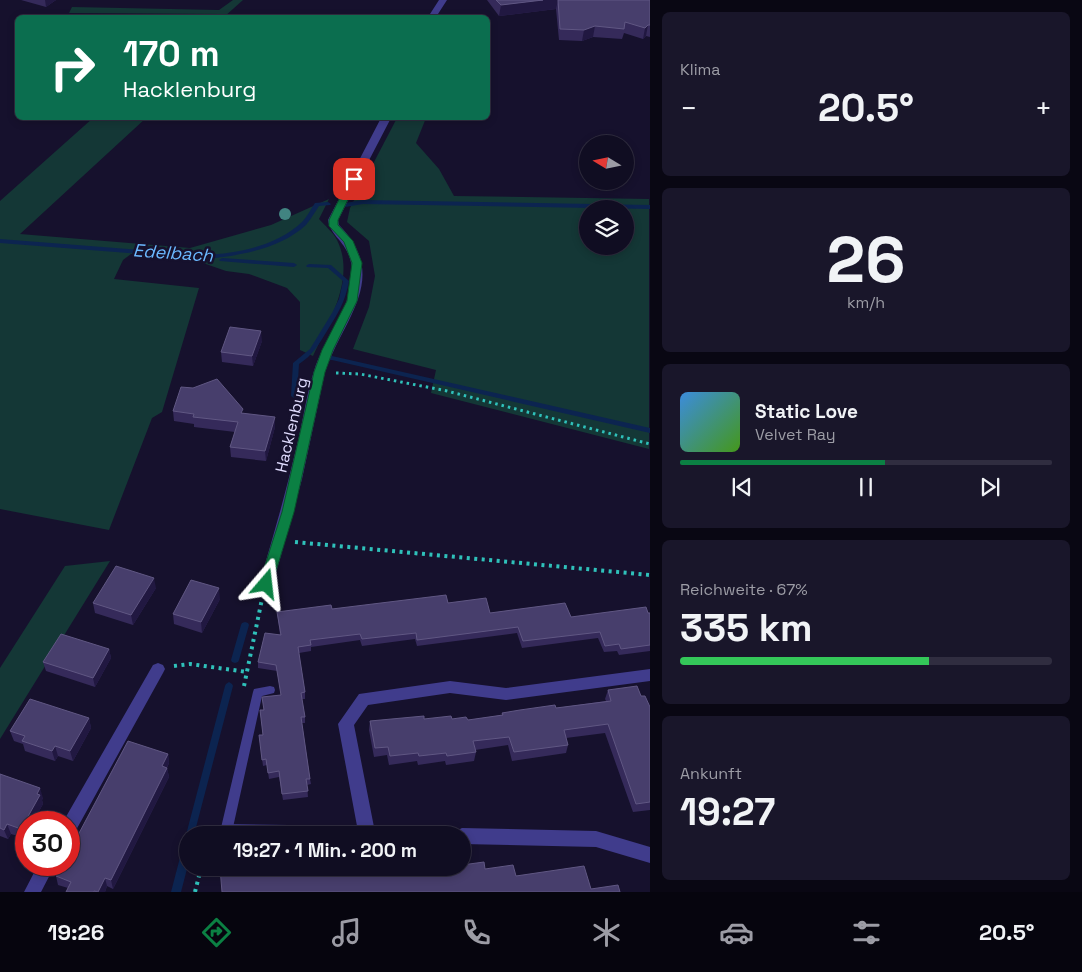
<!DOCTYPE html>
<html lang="de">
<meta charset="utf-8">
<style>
:root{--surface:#100d22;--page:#19162a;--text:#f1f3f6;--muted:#9c9ca5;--line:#302d40;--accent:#0b8043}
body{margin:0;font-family:"Space Grotesk",sans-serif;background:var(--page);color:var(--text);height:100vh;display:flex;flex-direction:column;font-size:19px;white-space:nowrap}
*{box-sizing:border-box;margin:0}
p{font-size:16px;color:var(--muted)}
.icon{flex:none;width:28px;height:28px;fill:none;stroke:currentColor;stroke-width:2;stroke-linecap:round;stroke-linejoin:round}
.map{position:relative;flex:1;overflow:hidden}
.sheet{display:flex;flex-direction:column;gap:12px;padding:12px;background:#090713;width:432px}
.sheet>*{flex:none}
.top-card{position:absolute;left:15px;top:15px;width:475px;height:105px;border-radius:8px;box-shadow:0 2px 8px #0003,0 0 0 1px var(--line);background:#0b6e4f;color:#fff;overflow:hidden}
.needle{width:32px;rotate:280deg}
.fabs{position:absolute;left:579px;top:135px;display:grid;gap:10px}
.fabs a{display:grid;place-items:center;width:55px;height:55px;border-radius:50%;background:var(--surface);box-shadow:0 2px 8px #0003,0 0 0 1px var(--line);font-size:25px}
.speed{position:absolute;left:15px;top:811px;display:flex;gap:10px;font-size:25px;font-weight:700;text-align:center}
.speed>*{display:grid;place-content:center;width:65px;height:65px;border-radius:50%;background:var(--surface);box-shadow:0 2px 8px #0003,0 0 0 1px var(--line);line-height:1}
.speed .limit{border:8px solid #d22;background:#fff;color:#111}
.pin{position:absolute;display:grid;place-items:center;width:42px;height:42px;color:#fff;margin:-21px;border-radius:10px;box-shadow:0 2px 8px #0006}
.me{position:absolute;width:55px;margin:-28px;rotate:17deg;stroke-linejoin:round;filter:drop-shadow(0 0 4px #0008)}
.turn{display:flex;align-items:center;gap:18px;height:105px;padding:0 25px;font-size:22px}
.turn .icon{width:65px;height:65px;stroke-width:2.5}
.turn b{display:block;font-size:35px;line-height:42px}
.big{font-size:38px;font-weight:700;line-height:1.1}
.sheet .widget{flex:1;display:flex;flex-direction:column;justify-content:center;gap:8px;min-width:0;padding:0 18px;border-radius:8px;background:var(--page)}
.sheet .dial{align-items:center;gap:0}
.dial b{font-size:65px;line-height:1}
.song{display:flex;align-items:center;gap:15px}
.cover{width:60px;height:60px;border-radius:8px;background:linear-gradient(135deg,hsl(210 70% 55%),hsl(100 70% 35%))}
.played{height:5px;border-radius:2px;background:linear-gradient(90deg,var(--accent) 55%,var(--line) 55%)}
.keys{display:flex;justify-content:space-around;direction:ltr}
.heat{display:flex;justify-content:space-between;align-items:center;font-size:28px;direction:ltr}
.charge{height:8px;border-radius:4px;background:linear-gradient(90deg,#34c759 67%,var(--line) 0)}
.trip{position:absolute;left:179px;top:826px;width:292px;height:50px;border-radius:25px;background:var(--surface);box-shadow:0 2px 8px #0003,0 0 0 1px var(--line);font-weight:700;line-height:50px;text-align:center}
.tabs{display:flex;height:80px;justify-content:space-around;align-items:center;background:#06050e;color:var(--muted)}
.tabs .icon{width:35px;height:35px}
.tabs .on{color:var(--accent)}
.tabs b{font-size:22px;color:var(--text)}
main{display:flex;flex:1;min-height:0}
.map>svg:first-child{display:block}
.green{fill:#143736;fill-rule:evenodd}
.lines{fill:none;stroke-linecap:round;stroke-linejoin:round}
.stream{fill:#0c2450;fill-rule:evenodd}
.path-far1{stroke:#2fc1ba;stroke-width:3;stroke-dasharray:2.5 4;stroke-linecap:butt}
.path{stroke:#2fc1ba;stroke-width:4;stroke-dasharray:3 4.5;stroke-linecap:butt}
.lane{fill:#403c8c;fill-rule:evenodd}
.street{fill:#403c8c;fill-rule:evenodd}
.tree{fill:#418481}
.wall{fill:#352a5a}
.shaded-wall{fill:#211841}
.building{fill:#473e6c;stroke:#605783}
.route{fill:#0b8043;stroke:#07532c}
.labels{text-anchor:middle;stroke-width:5;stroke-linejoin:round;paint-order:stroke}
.street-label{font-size:16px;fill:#e1ddff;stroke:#16112d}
.water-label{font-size:18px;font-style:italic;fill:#6bb8ff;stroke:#16112d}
</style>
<main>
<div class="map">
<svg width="650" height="892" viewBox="0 0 650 892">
<rect width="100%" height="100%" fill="#16112d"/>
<!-- green -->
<path class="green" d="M233,0H243L224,17H215L218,14L69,13L72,7L219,10Z
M93,118H146L20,234L190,248L271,225L329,199L319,219C325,226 333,232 337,240C356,278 329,321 313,356L300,350V302L287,288L249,274L226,271L200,262L131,254L123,260L114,279L199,288L162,412L152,418L109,530L0,509V201Z
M397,118H426L416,143L439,169L454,196L649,199V449L431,393L436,370L353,349L369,307L375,276L369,241L347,222L350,208ZM588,209H625V246H588Z
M110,561L0,739V668L65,566Z"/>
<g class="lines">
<!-- stream -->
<path class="stream" d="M363,200L650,205V209L363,204L345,207L342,205L345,203Z
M328,202L331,204L330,205L319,206C315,212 311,219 306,225C280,249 239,256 205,259L0,243V239L205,255C238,253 277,246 302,222C307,217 311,209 315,203Z
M222,258L294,263L297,265L294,267L220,261L219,260Z
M309,264L331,265L349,281C345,303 338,313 327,331C319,344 313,355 299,364L297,396L294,398L291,396L293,363L310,349L332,313L339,299L343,281L328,268L307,267L306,266L307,265Z
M330,356H332L650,428V433L332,360H330L329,358Z
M245,622L248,623L249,625L239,660L238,662L235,663L232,662L231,660L241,625L242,623Z
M229,682L232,684L233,686L194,835H188V838L186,835L225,686L226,684Z
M188,842V865L181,892H171L183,846L185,843Z"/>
<!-- path-far1 -->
<path class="path-far1" d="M336,373L360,374L447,391L650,444"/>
<!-- path -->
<path class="path" d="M295,542L650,575
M174,666L190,664L247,672
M244,686L262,599
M195,892L201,868"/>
<!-- lane -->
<path class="lane" d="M270,686L274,687L275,690L274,693L262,696L232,832L230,835H222L220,832L253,692L254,689Z"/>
<!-- street -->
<path class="street" d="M439,0H447L438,14V18H430V14Z
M381,118H391L338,220L339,225C391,278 343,318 325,372L302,479L273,584L271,588L266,590L261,588L259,584C273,538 286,492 297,445C303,421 306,396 314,371C324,338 352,309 352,273C352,243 331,239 328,220Z
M158,663L163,665L165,669L163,673L75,832L69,835V822H63L153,665Z
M650,669V681L506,700L450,693L368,705L354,725L374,827H426L432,830L434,835H219L218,832L220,827L226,824L357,826L338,724L359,694L450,681L506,688Z
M462,828L596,831L650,847V863L596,847L462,844V835H454L456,831Z
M38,865H55L41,892H24Z"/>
</g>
<!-- trees -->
<circle class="tree" cx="285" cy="214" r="6"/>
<!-- wall -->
<path class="wall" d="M21,0H56L46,7Z
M487,0H650V37L646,36L643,39L624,33L622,39L593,37L582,41L559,40L556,9L499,16Z
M262,341L253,366L222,362L221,352Z
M173,411L243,413L275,427L266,461L231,457L230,447L235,432L194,427V424L174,421Z
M156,588L133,625L95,613L93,603Z
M220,599L202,633L174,624L173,614Z
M448,603L490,613L571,617L650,613V651L619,655L617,651L604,652L598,638L522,648L517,633L417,646L415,639L362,646L360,640L311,647V651L299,653L305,692V699H302L305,717V723H302L310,779L311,784L307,785L308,797L283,800L279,777L269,779L267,765L263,766L259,735H263L260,710H263L281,695L277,671L258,668V662L280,635L277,612Z
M109,649L111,658L95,687L46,671L43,662Z
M608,690L641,696L650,707V810L633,812L605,733L566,738L568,745L566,753L512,761L508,745L475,750L476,752L474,761L446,765L445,761L418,765L417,761L389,765L387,755L374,757L369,730L370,721L424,719L468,720L502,715V713L556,708L606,701L605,699Z
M89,718L91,728L73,761L58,756L55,761L25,751L23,744L14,741L10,731Z
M168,754L169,763L167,768L169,777L113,889L107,886L105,892H66L68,888L58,885L56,876Z
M0,774L43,798L42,800L43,804L33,822H26L24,838L11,834L8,839L0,836Z"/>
<!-- shaded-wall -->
<path class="shaded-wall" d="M45,0H56L46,7Z
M543,0H558L556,9L499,16L501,5Z
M648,25L646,36L643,39L645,28Z
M595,26L593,37L582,41L584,30Z
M261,331L262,341L253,366L252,356Z
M275,417V427L266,461L265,451Z
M154,578L156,588L133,625L131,615Z
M219,588L220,599L202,633L201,622Z
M109,649L111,658L95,687L93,678Z
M89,718L91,728L73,761L70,751Z
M55,746L58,756L55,761L52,751Z
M168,754L169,763L163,775L162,766Z
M167,768L169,777L113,889L111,880Z
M40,788L43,798L42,800L43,804L33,822H26V834L24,838L21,829Z
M7,824L11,834L8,839L4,830Z
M105,878L107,886L105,892H98Z"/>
<!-- building -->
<path class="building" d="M496,0H543L501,5Z
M558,0H650V25H648L645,28L625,22L624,29L595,26L584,30L560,29Z
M230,327L261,331L252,356L221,352Z
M217,379L243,409L241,413L275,417L265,451L230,447L238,422L193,417L194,414L173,411L181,387L193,388Z
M116,566L154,578L131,615L93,603Z
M191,580L219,588L201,622L173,614Z
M446,595L448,603L486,598L490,613L565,603L571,617L646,607L648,613H650V645L621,649L619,644L605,646L600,632L523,641L518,627L417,640L416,633L362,639L360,634L310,640L311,645L298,647L305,692L301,693L305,717H301L310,779H306L308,791L282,794L279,771L268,773L266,759L262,760L259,735H263L260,710H264L262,697L281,695L276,665L258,662L265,633L281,635L277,612L331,605L332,609Z
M61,634L109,649L93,678L43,662Z
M637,686L641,696H645L650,707V802L636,804L608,724L564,730L568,745L514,752L509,737L473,741L476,752L447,756L446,753L419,756L418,753L390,756L388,747L375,748L370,721L424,716V719L451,716L452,719L466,717L468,720L503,715L502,713L520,710L555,705L556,708L611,701L608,690Z
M30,699L89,718L70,751L55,746L52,751L22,741L25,736L10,731Z
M128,741L168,754L162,766L167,768L111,880L105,878L98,892L94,891V892H66L71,882L56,876L62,865H69V852Z
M0,774L40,788L37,794L40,795L21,829L7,824L4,830L0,828Z
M484,862L485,869L513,865L516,876L584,866L591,889L618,885L620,892H222L220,868H415L416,872L447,868H462V865Z"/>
<!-- route -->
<path class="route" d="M350,177L358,179L338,220V225L353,241L362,263L357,301L333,350L325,372L294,512L272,584L266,589L259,584L282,512L314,372L322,350L347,301L352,263L344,242L329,226V220Z"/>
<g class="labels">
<!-- street labels -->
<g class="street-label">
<text transform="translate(291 425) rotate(-77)" y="6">Hacklenburg</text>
</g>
<!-- water labels -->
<g class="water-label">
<text transform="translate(173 253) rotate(4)" y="6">Edelbach</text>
</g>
</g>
</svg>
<div class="fabs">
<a><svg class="needle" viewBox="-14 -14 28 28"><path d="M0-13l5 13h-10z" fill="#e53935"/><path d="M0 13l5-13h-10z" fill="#9c9ca5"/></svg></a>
<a><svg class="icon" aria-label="layers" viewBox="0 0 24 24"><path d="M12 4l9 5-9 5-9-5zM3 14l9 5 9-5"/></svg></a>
</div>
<div class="speed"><div class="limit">30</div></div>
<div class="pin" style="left:354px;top:179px;background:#d93025"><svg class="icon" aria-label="arrive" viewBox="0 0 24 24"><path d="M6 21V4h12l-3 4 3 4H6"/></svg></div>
<svg class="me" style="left:266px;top:584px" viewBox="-20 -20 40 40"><path d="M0-17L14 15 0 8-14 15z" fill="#0b8043" stroke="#fff" stroke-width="4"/></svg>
<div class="trip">19:27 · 1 Min. · 200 m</div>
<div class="top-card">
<div class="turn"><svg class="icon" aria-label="right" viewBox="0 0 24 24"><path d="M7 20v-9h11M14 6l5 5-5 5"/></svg><div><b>170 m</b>Hacklenburg</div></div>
</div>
</div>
<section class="sheet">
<div class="widget"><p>Klima</p>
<div class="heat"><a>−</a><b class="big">20.5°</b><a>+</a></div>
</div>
<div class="widget dial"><b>26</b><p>km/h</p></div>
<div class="widget">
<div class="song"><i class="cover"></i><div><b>Static Love</b><p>Velvet Ray</p></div></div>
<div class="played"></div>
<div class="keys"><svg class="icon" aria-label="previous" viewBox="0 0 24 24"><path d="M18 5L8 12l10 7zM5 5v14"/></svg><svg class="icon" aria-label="pause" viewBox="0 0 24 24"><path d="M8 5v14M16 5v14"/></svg><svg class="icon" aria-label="next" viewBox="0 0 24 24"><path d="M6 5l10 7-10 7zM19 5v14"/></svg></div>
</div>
<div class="widget"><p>Reichweite · 67%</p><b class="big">335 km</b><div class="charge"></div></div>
<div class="widget"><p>Ankunft</p><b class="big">19:27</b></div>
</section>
</main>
<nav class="tabs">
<b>19:26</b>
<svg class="icon on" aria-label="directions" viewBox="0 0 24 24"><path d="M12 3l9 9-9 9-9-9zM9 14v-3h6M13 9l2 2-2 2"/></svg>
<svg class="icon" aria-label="music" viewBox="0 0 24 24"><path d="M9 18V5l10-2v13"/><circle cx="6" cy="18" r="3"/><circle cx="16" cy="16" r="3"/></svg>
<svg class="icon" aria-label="phone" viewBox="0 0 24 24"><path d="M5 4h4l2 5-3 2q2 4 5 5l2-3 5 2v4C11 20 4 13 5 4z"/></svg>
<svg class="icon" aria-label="climate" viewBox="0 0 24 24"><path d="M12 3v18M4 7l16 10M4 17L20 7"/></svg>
<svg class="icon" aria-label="car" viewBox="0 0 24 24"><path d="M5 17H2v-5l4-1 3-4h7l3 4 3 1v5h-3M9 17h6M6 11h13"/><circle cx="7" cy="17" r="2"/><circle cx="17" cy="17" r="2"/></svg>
<svg class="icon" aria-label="filters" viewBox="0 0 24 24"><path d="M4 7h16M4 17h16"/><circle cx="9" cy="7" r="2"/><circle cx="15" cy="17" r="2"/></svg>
<b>20.5°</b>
</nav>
